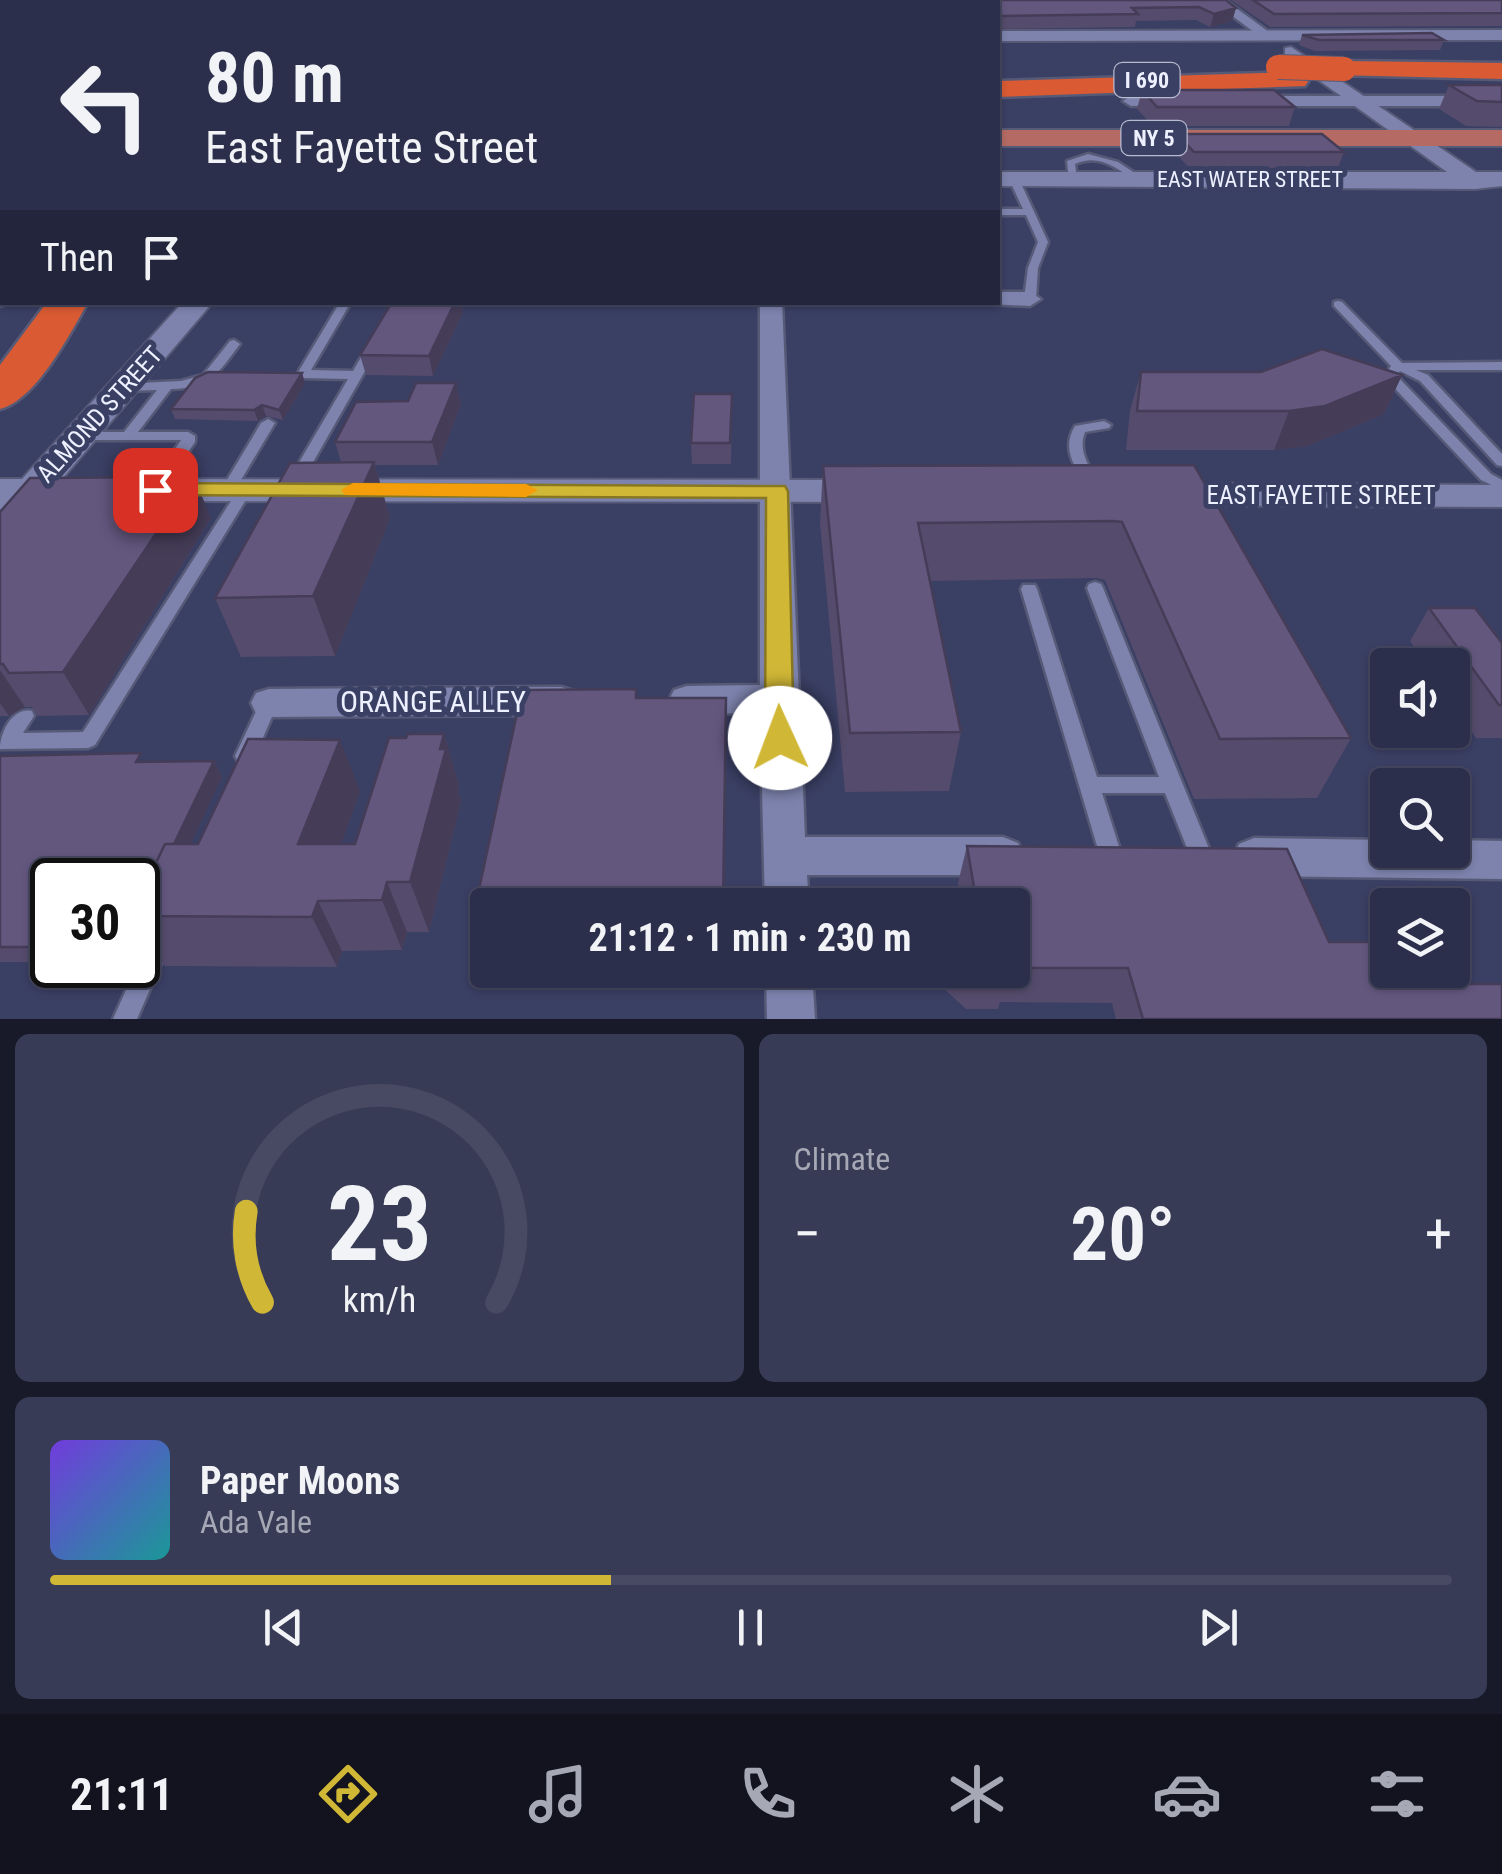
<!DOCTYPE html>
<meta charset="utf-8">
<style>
:root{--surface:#2c2f4b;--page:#383b55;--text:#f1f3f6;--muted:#a6a9b5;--line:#484a63;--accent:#d0b736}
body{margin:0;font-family:"Roboto Condensed",sans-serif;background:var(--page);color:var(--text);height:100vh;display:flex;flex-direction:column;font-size:38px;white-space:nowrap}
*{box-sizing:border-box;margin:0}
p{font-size:32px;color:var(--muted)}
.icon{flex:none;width:55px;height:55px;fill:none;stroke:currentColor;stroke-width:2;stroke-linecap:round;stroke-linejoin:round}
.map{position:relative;height:1019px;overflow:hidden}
.sheet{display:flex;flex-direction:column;gap:15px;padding:15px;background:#181a29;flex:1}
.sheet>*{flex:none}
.top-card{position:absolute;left:0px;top:0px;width:1000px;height:305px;box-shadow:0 2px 8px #0004,0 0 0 2px var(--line);background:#2c2f4b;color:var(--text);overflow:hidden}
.controls{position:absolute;left:1370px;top:648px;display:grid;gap:20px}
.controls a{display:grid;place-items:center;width:100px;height:100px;border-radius:10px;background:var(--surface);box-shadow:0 2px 8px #0004,0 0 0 2px var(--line);font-size:50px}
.speed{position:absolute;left:30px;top:858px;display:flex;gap:20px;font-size:50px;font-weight:700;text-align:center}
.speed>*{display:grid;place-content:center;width:130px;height:130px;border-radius:50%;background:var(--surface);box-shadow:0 2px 8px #0004,0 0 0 2px var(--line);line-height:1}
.speed .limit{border:5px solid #111;border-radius:15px;background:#fff;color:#111}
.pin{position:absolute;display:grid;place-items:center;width:85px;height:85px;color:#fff;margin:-42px;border-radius:20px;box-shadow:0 5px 15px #0006}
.me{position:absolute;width:110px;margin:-55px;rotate:358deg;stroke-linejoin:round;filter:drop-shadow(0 0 8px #0008)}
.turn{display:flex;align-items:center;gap:35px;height:210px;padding:0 40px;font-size:45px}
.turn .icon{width:130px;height:130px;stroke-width:2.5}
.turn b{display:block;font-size:70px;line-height:85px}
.then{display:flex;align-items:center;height:95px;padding:0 40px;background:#0003;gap:20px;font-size:38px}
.big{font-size:75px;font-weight:700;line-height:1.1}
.sheet .card{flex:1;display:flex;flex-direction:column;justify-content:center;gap:15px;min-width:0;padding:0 35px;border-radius:15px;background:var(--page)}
.sheet .dial{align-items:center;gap:0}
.dial svg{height:260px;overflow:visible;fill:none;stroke:var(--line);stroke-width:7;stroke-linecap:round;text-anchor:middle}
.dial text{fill:var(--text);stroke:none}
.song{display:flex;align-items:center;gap:30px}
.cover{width:120px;height:120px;border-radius:15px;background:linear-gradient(135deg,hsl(260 70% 55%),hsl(180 70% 35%))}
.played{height:10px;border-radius:5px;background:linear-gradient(90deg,var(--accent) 40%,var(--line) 40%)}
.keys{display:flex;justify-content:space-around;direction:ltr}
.heat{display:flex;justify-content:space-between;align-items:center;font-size:55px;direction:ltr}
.sheet .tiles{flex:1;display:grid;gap:15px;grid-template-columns:1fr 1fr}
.card:last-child{grid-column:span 2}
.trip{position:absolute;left:470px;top:888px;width:560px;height:100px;border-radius:10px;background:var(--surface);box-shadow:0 2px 8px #0004,0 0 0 2px var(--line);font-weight:700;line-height:100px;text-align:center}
.menu{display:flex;height:160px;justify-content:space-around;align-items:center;background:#12131e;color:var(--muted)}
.menu .icon{width:70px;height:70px}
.menu .on{color:var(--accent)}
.menu b{font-size:45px;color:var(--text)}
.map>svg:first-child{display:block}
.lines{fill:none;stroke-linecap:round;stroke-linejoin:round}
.service-casing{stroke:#575a77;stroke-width:5}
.minor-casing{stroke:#575a77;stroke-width:5}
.tertiary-casing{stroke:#575a77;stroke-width:4}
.primary-casing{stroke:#575a77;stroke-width:4}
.motorway-casing{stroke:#575a77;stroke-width:5}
.service{fill:#7d83ad;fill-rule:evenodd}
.minor{fill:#7d83ad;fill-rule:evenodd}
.tertiary{fill:#7d83ad;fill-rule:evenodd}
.primary{fill:#b56b64;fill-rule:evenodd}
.motorway{fill:#da5b33;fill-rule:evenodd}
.motorway-bridge-casing{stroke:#575a77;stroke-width:26;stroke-linecap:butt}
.motorway-bridge{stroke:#da5b33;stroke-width:24}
.wall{fill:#554b6c}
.shaded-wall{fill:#453d58}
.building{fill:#63577e;stroke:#453d58;stroke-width:2.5}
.route{fill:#d0b736;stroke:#877723;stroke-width:2.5}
.slow{fill:#f59e0b}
.labels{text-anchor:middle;stroke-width:10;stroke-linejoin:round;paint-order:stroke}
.shield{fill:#3a3f64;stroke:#b7bbd0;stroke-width:2.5}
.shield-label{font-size:22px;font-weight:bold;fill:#edf0fe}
.far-street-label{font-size:22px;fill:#edf0fe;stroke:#3a3f64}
.street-label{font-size:25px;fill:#edf0fe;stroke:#3a3f64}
.near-street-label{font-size:30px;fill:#edf0fe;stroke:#3a3f64}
</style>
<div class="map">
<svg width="1502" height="1019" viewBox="0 0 1502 1019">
<rect width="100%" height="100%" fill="#3a3f64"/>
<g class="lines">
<!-- service casing -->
<g class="service-casing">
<path id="service" d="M1088,154L1118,162L1144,179L1136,181C1117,168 1098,153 1075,164L1077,179L1069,181L1067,161Z
M1011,177L1019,179L1048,242L1038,268L1036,299L1030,302L1024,299L1028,268L1038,242L1026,215H998V209H1023L1009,179Z
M1338,301L1342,302L1402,363L1502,362V370H1416L1428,375L1502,454V466L1497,465L1420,381L1400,371L1397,376L1491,474L1502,480V490L1481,480L1386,379L1384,376L1391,366L1334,306V302Z
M340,302H351L311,370L353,371L367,347L371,346L377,350L308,471V478L301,482L294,478V471L348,379L303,378L297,374Z
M234,340L240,344C218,373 211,388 171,389L138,432H188L195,436V442L160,493H150L148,490L181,440H81L74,436L81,432H124L157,390L124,391L119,390V384L181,381L203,375L230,341Z
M268,419L275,423L235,490L233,493H223L221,490L261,423Z
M1104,421L1111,425L1109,428L1085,432C1078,450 1088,464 1096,480L1089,484L1084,483C1073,464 1062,447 1075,426Z
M245,485L252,490L95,745L88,748L0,749C0,733 12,707 32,711L34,716L23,733L83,732L238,490Z
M1095,582L1101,584L1103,588L1212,856L1209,863L1201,865L1193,863L1165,793H1102L1122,856L1119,863L1111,865L1103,863L1100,856L1021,589L1023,585H1035L1037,589L1097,777H1159L1087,588L1089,584Z
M269,696L276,698L278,703L255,756L252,762L245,764L238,762L235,756L260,703L262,698Z
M162,925L170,928L173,936L137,1019H113L154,928Z"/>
</g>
<!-- minor casing -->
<g class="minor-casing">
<path id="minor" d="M1211,0H1225L1273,35L1262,38Z
M1179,96L1184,98V104L1131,106L1123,101L1131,96Z
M1502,96V106H1250L1242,101L1250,96Z
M998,292H1030L1041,299L1030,306L990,304L998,302Z
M760,302H782L805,837H1003L1018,843L1024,856L1018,869L1003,875H807L809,905H765L760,713L687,714L674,710L669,700L674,690L687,686L760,685Z
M561,687L574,691L579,701L574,711L561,715L269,717L256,713L251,703L256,693L269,689Z
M1254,838L1388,840V850H1452V840L1502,841V879L1254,876L1239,870L1233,857L1239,844Z
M766,970H812L815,1019H767Z"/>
</g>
<!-- tertiary casing -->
<g class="tertiary-casing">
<path id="tertiary" d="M1502,30V40L998,41V31Z
M1291,47L1476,172H1502V186L1475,189L998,186V172H1447L1285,56V48Z
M0,173H2V187H0Z
M0,290L2,302L12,304L0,306Z
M183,302H213L62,479L83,482L88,490L83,498L42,501L14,535L0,538V479H22Z
M150,479L870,480L883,483L888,491L883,499L870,502L150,501L137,498L132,490L137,482Z
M1160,483L1502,485V507L1160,505L1147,502L1142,494L1147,486Z"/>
</g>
<!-- primary casing -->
<g class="primary-casing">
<path id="primary" d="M0,126H2V142H0Z
M998,130H1502V146H998Z"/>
</g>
<!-- motorway casing -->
<g class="motorway-casing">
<path id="motorway" d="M1344,61L1502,63V79L1335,75L1331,69L1335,63Z
M1296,72L1305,74L1309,80L1305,86L998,97V81Z
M0,90H2V106H0Z
M0,153L2,154V175L0,174Z
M47,302H88C70,334 36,400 0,409V365Z"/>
</g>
<!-- service -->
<use href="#service" class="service"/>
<!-- minor -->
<use href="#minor" class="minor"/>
<!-- tertiary -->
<use href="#tertiary" class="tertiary"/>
<!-- primary -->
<use href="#primary" class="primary"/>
<!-- motorway -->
<use href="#motorway" class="motorway"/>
<!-- motorway-bridge casing -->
<g class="motorway-bridge-casing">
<path id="motorway-bridge" d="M1278,67L1344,69"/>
</g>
<!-- motorway-bridge -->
<use href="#motorway-bridge" class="motorway-bridge"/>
</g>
<!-- wall -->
<path class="wall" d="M0,0H1226L1236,8L1232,21L1210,27L1196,20L1136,21L1135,27L998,29V2H2V62H0Z
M1231,0H1502V26L1270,27Z
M1302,35L1444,40L1440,50L1315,51L1299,45Z
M1449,85H1502V127L1466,126L1439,109Z
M1142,90L1295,107L1289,126H1153L1137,109Z
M1177,134L1344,152L1338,168H1189L1173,150Z
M392,302H461L463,312L433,376L366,375L360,355Z
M1141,372L1402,375L1384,414L1308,446L1274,450H1126L1130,410Z
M302,373L305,383L283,420L266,416L258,421L175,419L171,409Z
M456,383L461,404L438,465H375L390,518L335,656L241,657L215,598L341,462L335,442L408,401Z
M732,394L731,464H692L691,443Z
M1194,465L1351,738L1317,798L1194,799L1105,580L1096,578L930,581L961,732L949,791L845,792L820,523L823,466Z
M0,512L211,518L89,715L37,716L32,707H25L9,716H0Z
M1429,608L1502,643V738H1476L1452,704V665H1426L1410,641Z
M636,689L637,698H726L724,905H488V958H479L470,931L522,690Z
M444,734L459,785L458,790L461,801L429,932H407L402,950L342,951L337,967L165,966L146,939L138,957V880H52V962H0V756L146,762L214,761L222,777L190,844H198L360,791L341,844H355L406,738Z
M967,846L1329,942H1381L1388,934V970L1452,984L1502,1019H1116L1112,1003L1000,1002L998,1009H966L943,988L940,970H1012V905H962L958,883Z"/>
<!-- shaded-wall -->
<path class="shaded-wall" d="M1236,8L1232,21L1210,27L1214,14Z
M455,302H461L463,312L433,376L429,356Z
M302,373L305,383L283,420L279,410Z
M1402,375L1384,414L1308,446L1274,450L1289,411Z
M456,383L461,404L438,465L432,442Z
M262,405L266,416L258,421L254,410Z
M374,462L390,518L335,656L313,596Z
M194,477L211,518L89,715L63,672Z
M0,670L25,707L9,716L0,703Z
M726,698L724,905H723Z
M444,734L459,785L458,790L461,801L429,932L410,882Z
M340,740L360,791L323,895L298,844Z
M214,761L222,777L157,916H139Z
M387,882L407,932L402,950L382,900Z
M318,901L342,951L337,967L312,917Z
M138,928L146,939L138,957Z"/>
<!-- building -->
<path class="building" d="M0,0H1226L1236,8L1214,14L1199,7L1132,8L1138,14L998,16V2H2V48H0Z
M1253,0H1502V13L1274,14Z
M1432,33L1444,40H1319L1302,35Z
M1449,85H1502V102L1477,101Z
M1142,90H1274L1295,107H1157Z
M1177,134H1322L1344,152H1194Z
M392,302H455L429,356L360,355Z
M1322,349L1402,375L1325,406L1289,411H1137L1141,372H1261Z
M208,372L302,373L279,410L262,405L254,410L171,409L195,378Z
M416,383H456L432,442H335L356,402L408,401Z
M694,394H732L730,443H691Z
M374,462L313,596L215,598L290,463Z
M1194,465L1351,738L1220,739L1122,522L1113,521L918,523L961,732L850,733L823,466Z
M194,477L63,672L9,673L3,664H0V512L30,478Z
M1429,608H1475L1502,643V705H1499Z
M636,689V698H726L723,905H488V931H470L522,690Z
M408,734H444L440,749H446L410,882H387L382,900L318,901L312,917L138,916V900L165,844H198L248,739L340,740L298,844H355L389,738H406Z
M141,753L136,762L214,761L174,844H165L138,900V880H52V947H0V756Z
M967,846L1287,849L1329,942H1388V970H1445L1452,984H1502V1019H1143L1128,968H1012V905H977Z
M971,970H1008L1009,974H976Z"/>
<!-- route -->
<path class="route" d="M155,483L785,486L788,491L794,738L790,747L780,750L770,747L765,738L766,498L147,495L144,490Z"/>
<!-- slow -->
<path class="slow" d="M353,483L526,484L538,490L526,497L345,495L341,490Z"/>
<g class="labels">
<!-- shield labels -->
<g class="shield">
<rect x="1114.5" y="63" width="65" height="34" rx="8"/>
<rect x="1121.5" y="121" width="65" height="34" rx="8"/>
</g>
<g class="shield-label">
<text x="1147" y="88">I 690</text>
<text x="1154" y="146">NY 5</text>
</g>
<!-- far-street labels -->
<g class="far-street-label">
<text x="1250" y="187">EAST WATER STREET</text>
</g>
<!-- street labels -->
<g class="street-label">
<text transform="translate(99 414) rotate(-48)" y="9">ALMOND STREET</text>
<text x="1321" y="504">EAST FAYETTE STREET</text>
</g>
<!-- near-street labels -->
<g class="near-street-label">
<text x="433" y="712">ORANGE ALLEY</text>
</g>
</g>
</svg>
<div class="controls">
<a><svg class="icon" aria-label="sound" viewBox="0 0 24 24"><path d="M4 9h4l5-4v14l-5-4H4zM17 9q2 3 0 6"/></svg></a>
<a><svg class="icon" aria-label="search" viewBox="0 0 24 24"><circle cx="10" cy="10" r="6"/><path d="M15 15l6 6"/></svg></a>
<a><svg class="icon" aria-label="layers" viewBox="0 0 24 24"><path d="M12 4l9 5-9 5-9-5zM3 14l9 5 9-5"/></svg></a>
</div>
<div class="speed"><div class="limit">30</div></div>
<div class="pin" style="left:155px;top:490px;background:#d93025"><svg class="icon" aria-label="arrive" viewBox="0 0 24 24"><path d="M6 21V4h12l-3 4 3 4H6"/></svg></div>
<svg class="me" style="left:780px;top:738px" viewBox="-20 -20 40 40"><circle r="19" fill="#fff"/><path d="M0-13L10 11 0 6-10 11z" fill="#d0b736"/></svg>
<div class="trip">21:12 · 1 min · 230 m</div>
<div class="top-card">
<div class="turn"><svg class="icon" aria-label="left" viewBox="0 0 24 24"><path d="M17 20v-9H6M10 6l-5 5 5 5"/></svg><div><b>80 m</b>East Fayette Street</div></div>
<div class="then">Then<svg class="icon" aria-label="arrive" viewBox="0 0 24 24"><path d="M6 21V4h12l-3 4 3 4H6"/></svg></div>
</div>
</div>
<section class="sheet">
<div class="tiles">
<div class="card dial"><svg viewBox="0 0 100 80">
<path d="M14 69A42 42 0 1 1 86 69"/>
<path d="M14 69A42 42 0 0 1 9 41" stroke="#d0b736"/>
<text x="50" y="56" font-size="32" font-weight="700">23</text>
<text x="50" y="72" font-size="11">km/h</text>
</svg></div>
<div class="card"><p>Climate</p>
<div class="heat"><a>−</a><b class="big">20°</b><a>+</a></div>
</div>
<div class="card">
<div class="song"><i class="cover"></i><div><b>Paper Moons</b><p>Ada Vale</p></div></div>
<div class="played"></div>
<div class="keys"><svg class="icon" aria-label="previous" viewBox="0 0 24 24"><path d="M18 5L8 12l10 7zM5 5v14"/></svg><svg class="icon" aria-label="pause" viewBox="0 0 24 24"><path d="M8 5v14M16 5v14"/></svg><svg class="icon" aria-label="next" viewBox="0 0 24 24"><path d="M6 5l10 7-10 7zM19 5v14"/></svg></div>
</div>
</div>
</section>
<nav class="menu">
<b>21:11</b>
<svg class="icon on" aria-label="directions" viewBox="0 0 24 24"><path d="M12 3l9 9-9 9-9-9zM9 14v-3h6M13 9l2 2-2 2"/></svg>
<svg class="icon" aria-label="music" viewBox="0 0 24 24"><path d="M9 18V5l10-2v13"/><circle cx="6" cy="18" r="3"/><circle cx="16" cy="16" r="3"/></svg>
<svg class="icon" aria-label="phone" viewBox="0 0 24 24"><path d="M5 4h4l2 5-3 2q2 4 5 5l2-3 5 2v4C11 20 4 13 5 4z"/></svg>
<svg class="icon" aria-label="climate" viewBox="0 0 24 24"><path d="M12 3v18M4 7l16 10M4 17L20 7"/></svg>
<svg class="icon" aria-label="car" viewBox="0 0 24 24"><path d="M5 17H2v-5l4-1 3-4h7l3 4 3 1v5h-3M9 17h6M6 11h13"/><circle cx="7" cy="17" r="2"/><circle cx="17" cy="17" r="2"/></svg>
<svg class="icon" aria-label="filters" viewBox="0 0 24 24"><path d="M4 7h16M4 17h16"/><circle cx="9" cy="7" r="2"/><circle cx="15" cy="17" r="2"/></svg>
</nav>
